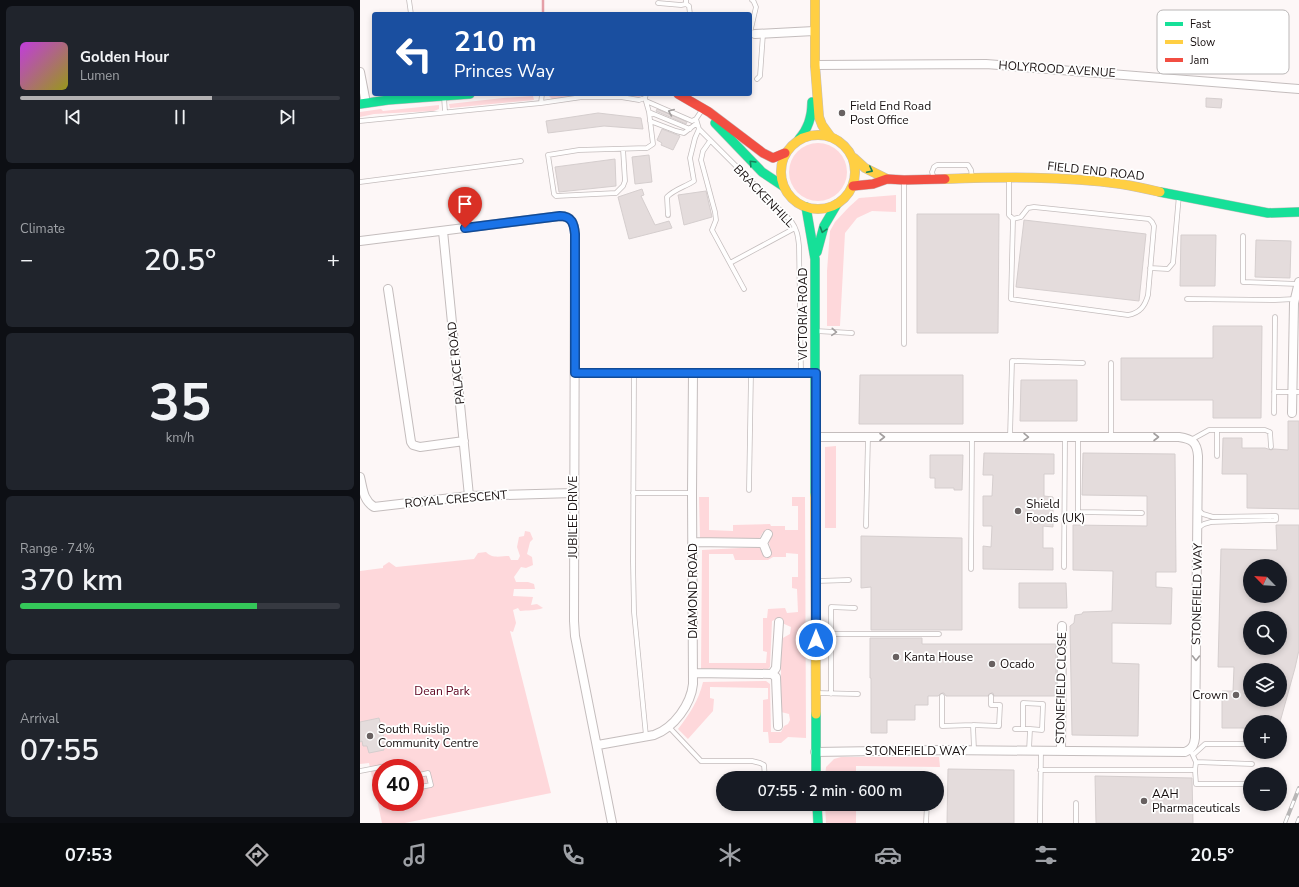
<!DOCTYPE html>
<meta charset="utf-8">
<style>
:root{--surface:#171b24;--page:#20242c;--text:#f1f3f6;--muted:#9ea1a6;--line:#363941;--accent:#b3b1b3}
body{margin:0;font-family:"Nunito Sans",sans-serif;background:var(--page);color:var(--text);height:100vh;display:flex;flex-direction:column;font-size:15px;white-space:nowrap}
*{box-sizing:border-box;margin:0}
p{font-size:13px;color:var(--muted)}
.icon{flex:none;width:22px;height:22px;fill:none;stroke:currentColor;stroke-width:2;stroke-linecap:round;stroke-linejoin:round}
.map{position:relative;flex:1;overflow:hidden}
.details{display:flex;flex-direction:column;gap:6px;padding:6px;background:#0d0f14;width:360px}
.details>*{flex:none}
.banner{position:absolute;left:12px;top:12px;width:380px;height:84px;border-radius:4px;box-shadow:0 2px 6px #0003;background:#1a4fa0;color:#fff;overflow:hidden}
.needle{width:26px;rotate:295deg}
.fabs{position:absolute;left:883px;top:559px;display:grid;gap:8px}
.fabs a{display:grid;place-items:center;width:44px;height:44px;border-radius:50%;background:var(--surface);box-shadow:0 2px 6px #0003;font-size:20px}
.speed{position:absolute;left:12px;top:759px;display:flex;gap:8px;font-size:20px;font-weight:700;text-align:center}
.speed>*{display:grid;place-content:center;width:52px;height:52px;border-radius:50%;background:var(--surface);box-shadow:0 2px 6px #0003;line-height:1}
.speed .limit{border:6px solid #d22;background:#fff;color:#111}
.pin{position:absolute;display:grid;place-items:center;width:34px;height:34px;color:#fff;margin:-41px -17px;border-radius:50% 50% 50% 0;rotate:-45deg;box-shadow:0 0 4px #0007}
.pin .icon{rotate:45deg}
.me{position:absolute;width:44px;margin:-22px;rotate:0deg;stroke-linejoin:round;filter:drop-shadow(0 0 3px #0008)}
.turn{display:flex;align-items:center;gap:14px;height:84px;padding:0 16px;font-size:18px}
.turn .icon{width:52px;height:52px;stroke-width:2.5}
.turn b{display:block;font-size:28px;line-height:34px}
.big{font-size:30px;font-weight:600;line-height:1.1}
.details .widget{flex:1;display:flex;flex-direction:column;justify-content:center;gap:6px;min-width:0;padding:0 14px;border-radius:6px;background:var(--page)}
.details .dial{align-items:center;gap:0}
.dial b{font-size:52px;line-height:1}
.song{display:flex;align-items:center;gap:12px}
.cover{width:48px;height:48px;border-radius:6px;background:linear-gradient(135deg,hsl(290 70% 55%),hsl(60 70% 35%))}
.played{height:4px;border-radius:2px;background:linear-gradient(90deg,var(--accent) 60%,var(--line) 60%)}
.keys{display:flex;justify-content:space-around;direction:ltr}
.heat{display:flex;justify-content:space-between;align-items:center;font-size:22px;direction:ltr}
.charge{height:6px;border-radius:3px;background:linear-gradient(90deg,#34c759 74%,var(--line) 0)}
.trip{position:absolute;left:356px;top:771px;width:228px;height:40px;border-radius:20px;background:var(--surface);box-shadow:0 2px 6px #0003;font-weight:600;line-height:40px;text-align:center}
.tabs{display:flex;height:64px;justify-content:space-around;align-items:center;background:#090b0e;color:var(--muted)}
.tabs .icon{width:28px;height:28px}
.tabs .current{color:var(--accent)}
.tabs b{font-size:18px;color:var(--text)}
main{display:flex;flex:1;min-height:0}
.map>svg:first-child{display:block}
.green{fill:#fed8db;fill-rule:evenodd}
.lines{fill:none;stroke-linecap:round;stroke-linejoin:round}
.stream{stroke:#e5a0a8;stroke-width:2.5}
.building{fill:#e4dcdc;stroke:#d5cece;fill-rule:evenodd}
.lane-casing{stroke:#c4bdbd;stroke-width:5.5}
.street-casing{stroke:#c4bdbd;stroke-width:10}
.fast-casing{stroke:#c4bdbd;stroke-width:10}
.slow-casing{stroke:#c4bdbd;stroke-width:10}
.jam-casing{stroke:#c4bdbd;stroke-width:10}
.lane{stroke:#fffefe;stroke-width:4}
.street{stroke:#fffefe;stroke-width:8}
.fast{stroke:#16e098;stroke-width:9}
.slow{stroke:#ffcf43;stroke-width:9}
.jam{stroke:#f24e42;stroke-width:9}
.rail-casing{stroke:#b9b7b7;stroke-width:4}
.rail{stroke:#fff;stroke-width:2.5;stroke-dasharray:8;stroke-linecap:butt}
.oneway{stroke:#a39f9f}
.oneway2{stroke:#17825b}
.route-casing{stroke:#114b97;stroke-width:10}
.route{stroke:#1a73e8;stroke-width:7}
.poi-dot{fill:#686161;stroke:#fff;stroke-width:1.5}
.labels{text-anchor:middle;stroke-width:3.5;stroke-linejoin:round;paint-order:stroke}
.street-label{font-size:12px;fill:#181010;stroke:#fff}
.poi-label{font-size:12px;fill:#181010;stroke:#fff;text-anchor:start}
.park-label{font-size:12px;fill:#5b001c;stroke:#fff}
.key{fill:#fff;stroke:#bab7b7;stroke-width:1}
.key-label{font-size:11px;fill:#181010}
</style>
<main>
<section class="details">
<div class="widget">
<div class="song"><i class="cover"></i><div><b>Golden Hour</b><p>Lumen</p></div></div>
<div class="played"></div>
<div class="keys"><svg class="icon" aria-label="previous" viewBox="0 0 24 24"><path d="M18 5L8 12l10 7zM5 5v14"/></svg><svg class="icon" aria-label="pause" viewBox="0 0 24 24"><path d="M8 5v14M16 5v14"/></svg><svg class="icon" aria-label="next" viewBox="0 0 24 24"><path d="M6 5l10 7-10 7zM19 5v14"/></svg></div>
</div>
<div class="widget"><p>Climate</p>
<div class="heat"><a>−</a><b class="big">20.5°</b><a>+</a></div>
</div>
<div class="widget dial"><b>35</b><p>km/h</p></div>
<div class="widget"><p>Range · 74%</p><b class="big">370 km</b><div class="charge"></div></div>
<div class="widget"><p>Arrival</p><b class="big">07:55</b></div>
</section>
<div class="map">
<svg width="939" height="823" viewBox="0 0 939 823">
<rect width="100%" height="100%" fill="#fdf7f7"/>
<!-- green -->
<path class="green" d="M187,94H280V97L244,94L192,99Z
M173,96L174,100L90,108L89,104L143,98Z
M79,105V109L74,111L14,114L0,117V112L21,109L23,111Z
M429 172a29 29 0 1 1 58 0a29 29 0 1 1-58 0Z
M536,195V212L512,211L497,218L485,233L480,326H467V271L470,231L475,222L489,207L499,198Z
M476,446V528H465V447Z
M339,497H349V530L373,531V525L410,524L411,526H425V530H438V506H432V497H445L446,738L428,737L421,743H409L408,732H403V700L408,699V688L350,687V698L354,699L353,711L328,739L318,729C329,715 339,700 343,682L406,681L410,684L411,732H421L424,726L428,724L430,720L429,714L421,712V639L430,634L431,627L422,623V619H416L412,621L410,667L407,670H341L342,550L399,547L404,554L411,551L409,543L410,536L403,532L399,539L340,538ZM426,553L438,554V577H432V588L437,589L438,612L427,613L425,608L408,609L407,618H403V651L407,652L406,663H349V554H373L375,560H408L413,557H426Z
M165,531L170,532L173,539L170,542L167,554L172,557L173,565L166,568L161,567L154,577L156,582H168L174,584L175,589H154L153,596L173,597L171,605L177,604L183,608C175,611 168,610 160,611L158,608L153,610L156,623L153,632L150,631L191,793L45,823H22L9,763L0,764V571L23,568V566L29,562L36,567L114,559L118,553L126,552C132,559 141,556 149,556L151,560H158L160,556L157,547L159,537L164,536ZM21,768H55V802H21Z
M481,757H579L580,767L496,766V778H465L466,767L474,759Z
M465,804H496V823H466Z"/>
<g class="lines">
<!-- stream -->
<path class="stream" d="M183,0V14"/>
</g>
<!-- building -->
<path class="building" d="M846,98L862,99L861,108L846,107Z
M297,109L327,122L326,124L296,111Z
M238,113L281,118L283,129L244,126L188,133L186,121Z
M302,129L320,136L313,150L301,145L302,143L297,140Z
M289,155L292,182L275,184L272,157Z
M255,159L256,186L199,192L195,167Z
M282,189L284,195L281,196L295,225L309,221L312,228L269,239L258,197Z
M346,191L352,217L324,225L318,195Z
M557,214H639L638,333H557Z
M664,220L786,234L779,301L656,287Z
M821,235H856L855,286H820Z
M896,240L931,241L930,278L895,277Z
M853,326H902L901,418H853V400H761V358H853Z
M500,375H603V424H499Z
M661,380H717V421H660Z
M928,421H939V509L887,508V474H862L863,438H882V448H905L911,450L914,449L928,450Z
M624,453L694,454V474H684V496L693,497V527L683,526V548H693V570L623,569V546L631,547L632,526H623V496H632L633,475H623Z
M723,453L815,454L816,572H796V587L812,588L811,624L752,623V663L779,664L778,736L712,735L710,626L714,623L715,615L722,614L723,612L752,611L753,571L713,570V525L787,526V496L722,495Z
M570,455H603L602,490H594V488H575V478H570Z
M916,525H939V650L935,668L920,722H890V728H862V691H873L874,667H858L861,549L917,550ZM890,566H920V596H890ZM890,618H920V648H890ZM890,670H920V700H890Z
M501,536L602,538V630H511V587L501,588Z
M659,583H706L707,608H659Z
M510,638H562V644H696V696H634L633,693H631L628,696H586L584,693H582L578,696H568V705H555V720H527V733H511V678H510Z
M19,718L25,742H23L24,750L9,753L7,746H3L2,741L0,742V722Z
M588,769L654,770V823H587Z
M735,776L832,778L833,823H736Z"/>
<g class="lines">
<!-- lane casing -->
<g class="lane-casing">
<path id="lane" d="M49,0L51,14
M326,0V4L329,6L330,14
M298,3L321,5L326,4
M390,33L396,7L393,0H392
M397,79L400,76L403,34
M84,97L85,112
M286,101L332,121L336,119
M181,103L182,94
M342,110L336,119L339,129L431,221C437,229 438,236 439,246L441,372
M289,112L330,129
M0,121L181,103L222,97H261L279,100L285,98L286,94
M290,121L316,131L324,133L337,123
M350,141L343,151L341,160L355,212L356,220L352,230L384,289
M263,149L265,181L263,186L256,193L196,196L194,194L188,155L219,150L287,148L293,144L289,112L285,98
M649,178V215L653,219L651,299L768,315C780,313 785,306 788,295L794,226L792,222L789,219L674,207L668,208L661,217L653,219
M574,179L572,172L574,167L577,165H608L611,170L612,177
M544,181V344
M0,182L161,161
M308,215L307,197C315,189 325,187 334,181L330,158L335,138L339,129
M883,236V282L938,284
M370,263L435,228
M790,268L808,269L813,263L819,195
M827,299L915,300L935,299
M456,331L492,333
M274,373L273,562L274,612L286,736
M914,392H939
M914,413L915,317
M650,437L652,361L723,363
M751,437V363
M718,438V512L782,513
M831,440L849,430H905L910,432L911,447
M857,456V430
M389,490L391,373
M273,493H332
M838,510L843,514L853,517L916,516V520L851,522L844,524L838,528
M506,526L508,437
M704,567L705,438
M611,569L612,437
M457,581L489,580
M471,634H579
M456,693L498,694
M471,694V607L495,608
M582,696V726L613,725L614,750
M613,725L639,726L640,705H631V696
M309,727L341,761H392L400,763L404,765L405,778
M655,729H663
M669,751L670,729L682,730L683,704L663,703V729H670
M833,755L845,744H890
M836,762L892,764
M680,770H835L836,762L830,749
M835,770L836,784H884
M0,771L31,765V768
M55,776L68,773L71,785L55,788
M566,823L567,804
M680,823L681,751
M716,823V803"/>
</g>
<!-- street casing -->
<g class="street-casing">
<path id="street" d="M395,34L454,31
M455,65L626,64L939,89
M0,72L6,103
M83,231L109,496
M0,241L200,216C213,216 214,224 215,234L214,621L215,636L252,823
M28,289L51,442L53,445L60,447L104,441
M215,373H456
M932,413L934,303L939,282
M0,477C3,489 3,500 14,507L109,496L213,493
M333,542L403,543
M407,553L403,543L408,534
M333,673L412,674
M418,726L416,677L412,674L416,668L419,622
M238,745L294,735C314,728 331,704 333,684L332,493L333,373
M701,751L702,626
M455,752L582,750L825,752C832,749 834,746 835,738L838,456C837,442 832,439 819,437H455"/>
</g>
<!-- fast casing -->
<g class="fast-casing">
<path id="fast" d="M0,104L28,100L110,94
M355,123L402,172L423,186
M439,139C449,128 452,116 452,102
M800,192L908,213L939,212
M446,207L455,259V495
M457,252L464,226L477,204
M456,714V778
M457,804L458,823"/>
</g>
<!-- slow casing -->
<g class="slow-casing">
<path id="slow" d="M455,0V65L459,117L462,125L470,136
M421 172a37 37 0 1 1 74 0a37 37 0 1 1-74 0Z
M494,158L505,168L527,179
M585,179C644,177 703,176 761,184C774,186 787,189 800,192
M455,495L456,714"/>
</g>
<!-- jam casing -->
<g class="jam-casing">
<path id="jam" d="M318,94L349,112L403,153L413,158L425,153
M493,186L513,184L527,179L544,180L585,179"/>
</g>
<!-- lane -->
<use href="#lane" class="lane"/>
<!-- street -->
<use href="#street" class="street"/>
<!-- fast -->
<use href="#fast" class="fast"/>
<!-- slow -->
<use href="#slow" class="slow"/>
<!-- jam -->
<use href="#jam" class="jam"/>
<!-- rail casing -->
<g class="rail-casing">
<path id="rail" d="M925,823L939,788
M937,823L939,818"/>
</g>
<!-- rail -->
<use href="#rail" class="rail"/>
</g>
<!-- one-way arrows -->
<defs><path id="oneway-chevron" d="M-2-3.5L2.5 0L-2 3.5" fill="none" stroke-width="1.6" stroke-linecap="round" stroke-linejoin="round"/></defs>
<g class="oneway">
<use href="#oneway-chevron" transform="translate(311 112) rotate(-157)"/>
<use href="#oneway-chevron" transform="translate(474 332) rotate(4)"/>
<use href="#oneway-chevron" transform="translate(522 437)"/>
<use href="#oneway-chevron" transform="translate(666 437) rotate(1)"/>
<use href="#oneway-chevron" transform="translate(796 437)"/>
<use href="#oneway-chevron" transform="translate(836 658) rotate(91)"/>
</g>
<g class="oneway2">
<use href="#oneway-chevron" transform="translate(392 163) rotate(-134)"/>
<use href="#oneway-chevron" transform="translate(510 170) rotate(27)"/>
<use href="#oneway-chevron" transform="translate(463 230) rotate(108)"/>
</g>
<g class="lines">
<!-- route casing -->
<g class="route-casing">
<path id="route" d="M105,228L200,216C212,216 214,224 215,234V373H456V640"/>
</g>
<!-- route -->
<use href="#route" class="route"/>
</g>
<!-- markers -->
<g class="poi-dot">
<circle cx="482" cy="113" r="4"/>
<circle cx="658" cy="511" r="4"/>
<circle cx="536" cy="657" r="4"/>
<circle cx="632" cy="664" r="4"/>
<circle cx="876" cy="695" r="4"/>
<circle cx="10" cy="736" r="4"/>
<circle cx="784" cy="801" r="4"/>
</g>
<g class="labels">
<!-- street labels -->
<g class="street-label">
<text transform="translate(697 69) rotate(4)" y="4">HOLYROOD AVENUE</text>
<text transform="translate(736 171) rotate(6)" y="4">FIELD END ROAD</text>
<text transform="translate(404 196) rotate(46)" y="4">BRACKENHILL</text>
<text transform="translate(443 314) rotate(-90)" y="4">VICTORIA ROAD</text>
<text transform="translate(96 363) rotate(-96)" y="4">PALACE ROAD</text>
<text transform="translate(96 499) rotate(-5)" y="4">ROYAL CRESCENT</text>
<text transform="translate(213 517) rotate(-90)" y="4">JUBILEE DRIVE</text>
<text transform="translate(333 591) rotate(-90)" y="4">DIAMOND ROAD</text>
<text transform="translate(837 594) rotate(-89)" y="4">STONEFIELD WAY</text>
<text transform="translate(701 688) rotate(-89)" y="4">STONEFIELD CLOSE</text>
<text x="556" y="755">STONEFIELD WAY</text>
</g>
<!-- poi labels -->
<g class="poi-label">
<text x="490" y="110">Field End Road<tspan x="490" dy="14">Post Office</tspan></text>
<text x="666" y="508">Shield<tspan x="666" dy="14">Foods (UK)</tspan></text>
<text x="544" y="661">Kanta House</text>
<text x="640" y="668">Ocado</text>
<text x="868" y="699" text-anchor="end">Crown</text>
<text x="18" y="733">South Ruislip<tspan x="18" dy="14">Community Centre</tspan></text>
<text x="792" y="798">AAH<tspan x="792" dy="14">Pharmaceuticals</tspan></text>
</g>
<!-- park labels -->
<g class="park-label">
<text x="82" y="695">Dean Park</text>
</g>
</g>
<!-- legend -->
<rect x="797" y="10" width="132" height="64" rx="6" class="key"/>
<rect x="805" y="22" width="18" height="4" fill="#16e098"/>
<rect x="805" y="40" width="18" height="4" fill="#ffcf43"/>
<rect x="805" y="58" width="18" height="4" fill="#f24e42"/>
<g class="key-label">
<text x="830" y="28">Fast</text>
<text x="830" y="46">Slow</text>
<text x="830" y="64">Jam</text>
</g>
</svg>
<div class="fabs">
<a><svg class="needle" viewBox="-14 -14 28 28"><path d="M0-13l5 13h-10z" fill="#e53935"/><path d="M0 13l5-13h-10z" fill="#9ea1a6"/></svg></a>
<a><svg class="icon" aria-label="search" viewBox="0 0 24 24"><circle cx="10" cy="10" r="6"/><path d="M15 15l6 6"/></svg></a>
<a><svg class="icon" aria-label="layers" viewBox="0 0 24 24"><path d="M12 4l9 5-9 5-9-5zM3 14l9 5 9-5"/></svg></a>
<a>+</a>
<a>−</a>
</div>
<div class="speed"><div class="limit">40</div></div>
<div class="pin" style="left:105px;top:228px;background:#d93025"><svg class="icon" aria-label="arrive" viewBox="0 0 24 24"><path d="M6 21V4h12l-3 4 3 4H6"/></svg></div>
<svg class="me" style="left:456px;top:640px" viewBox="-20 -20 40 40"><circle r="17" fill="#1a73e8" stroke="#fff" stroke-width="3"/><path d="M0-11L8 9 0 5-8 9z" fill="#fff"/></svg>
<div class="trip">07:55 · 2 min · 600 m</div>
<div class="banner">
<div class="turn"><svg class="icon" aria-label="left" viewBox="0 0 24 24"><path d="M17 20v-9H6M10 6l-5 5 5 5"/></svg><div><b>210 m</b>Princes Way</div></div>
</div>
</div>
</main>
<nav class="tabs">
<b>07:53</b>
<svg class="icon current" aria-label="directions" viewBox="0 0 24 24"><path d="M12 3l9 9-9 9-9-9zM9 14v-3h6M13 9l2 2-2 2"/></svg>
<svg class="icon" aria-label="music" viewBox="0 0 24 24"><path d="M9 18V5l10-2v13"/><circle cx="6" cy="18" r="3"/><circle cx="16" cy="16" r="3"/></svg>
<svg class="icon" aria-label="phone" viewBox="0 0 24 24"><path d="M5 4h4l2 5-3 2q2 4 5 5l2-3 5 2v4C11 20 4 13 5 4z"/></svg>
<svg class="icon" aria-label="climate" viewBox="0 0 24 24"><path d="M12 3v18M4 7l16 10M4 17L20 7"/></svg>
<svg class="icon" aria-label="car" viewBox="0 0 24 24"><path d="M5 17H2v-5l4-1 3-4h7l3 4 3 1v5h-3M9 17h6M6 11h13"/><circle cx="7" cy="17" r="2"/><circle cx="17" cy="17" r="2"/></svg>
<svg class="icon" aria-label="filters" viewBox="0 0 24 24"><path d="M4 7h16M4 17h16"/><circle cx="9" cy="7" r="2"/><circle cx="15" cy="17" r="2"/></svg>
<b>20.5°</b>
</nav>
